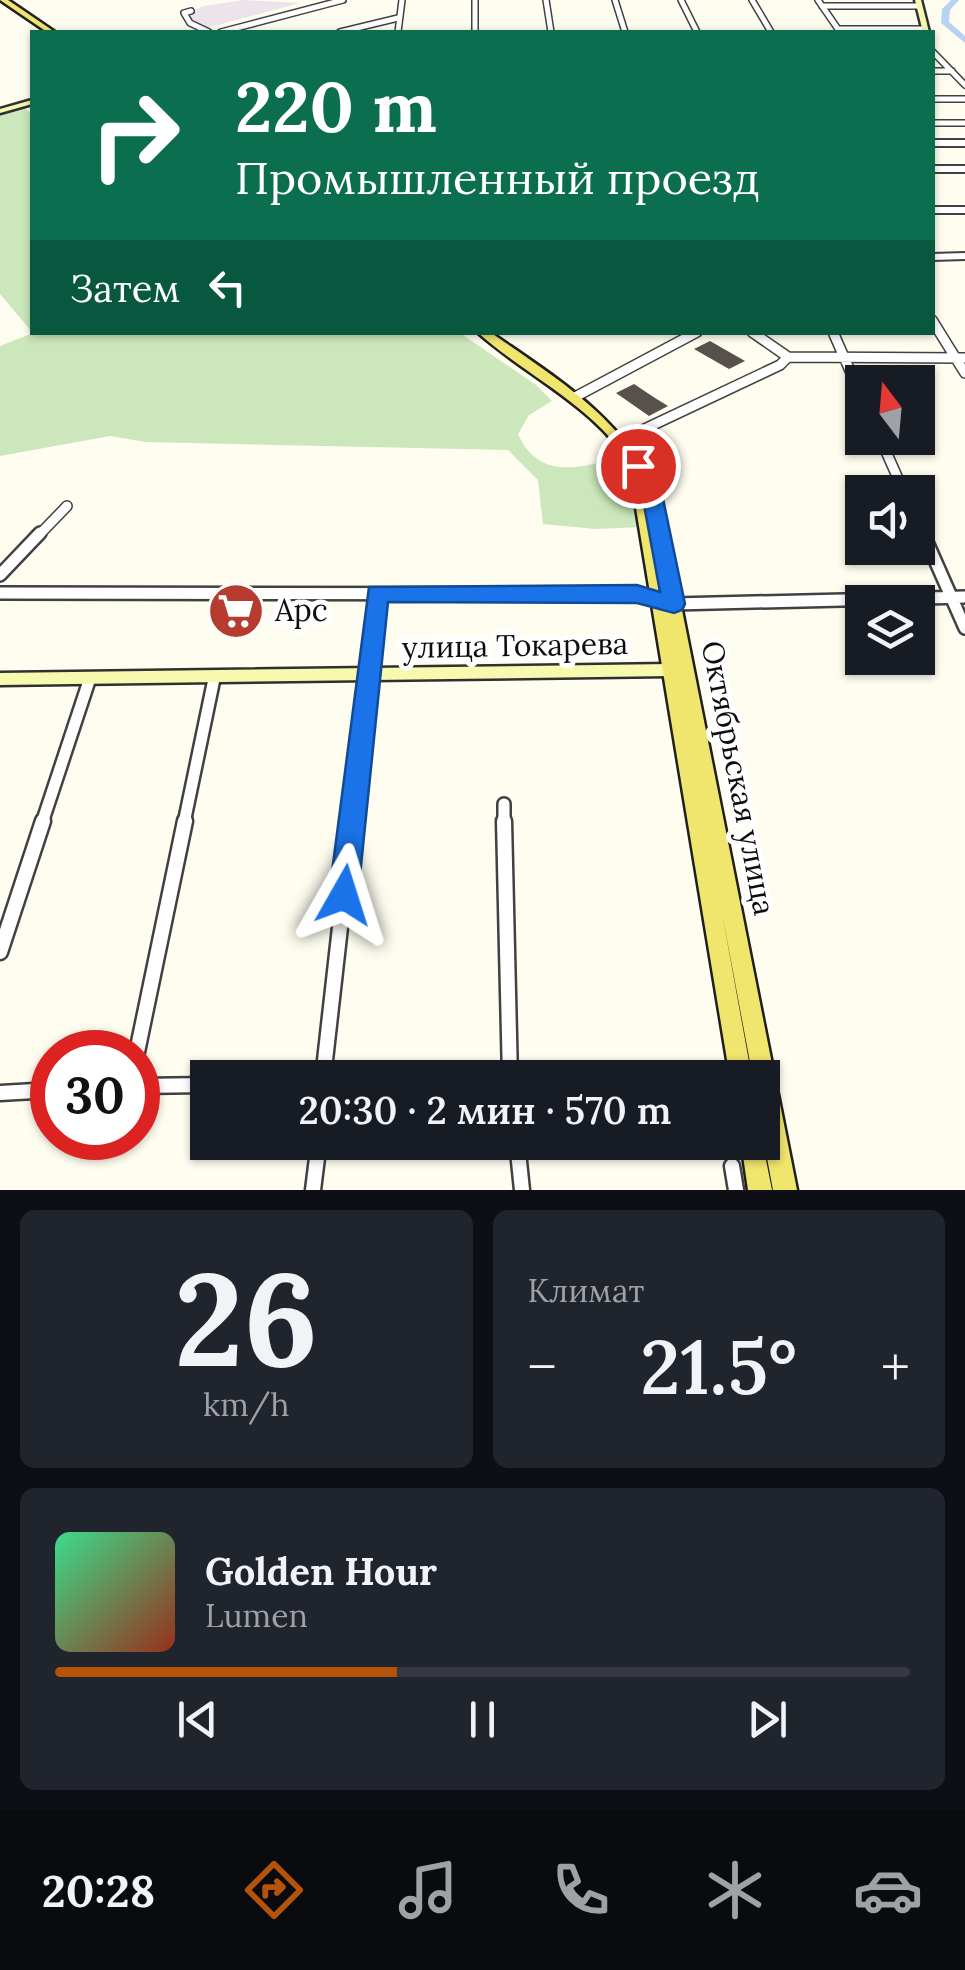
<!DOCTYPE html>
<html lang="ru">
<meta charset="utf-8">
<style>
:root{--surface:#171b24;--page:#20242c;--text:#f1f3f6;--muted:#9ea1a6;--line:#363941;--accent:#b45309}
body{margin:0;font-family:Lora,serif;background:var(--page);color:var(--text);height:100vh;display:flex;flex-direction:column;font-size:38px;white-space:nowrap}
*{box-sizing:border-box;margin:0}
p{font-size:32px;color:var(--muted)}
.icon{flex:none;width:55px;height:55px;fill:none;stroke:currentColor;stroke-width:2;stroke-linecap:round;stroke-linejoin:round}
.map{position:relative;height:1190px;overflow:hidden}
.sheet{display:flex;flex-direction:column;gap:20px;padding:20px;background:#0d0f14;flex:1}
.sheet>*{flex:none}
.top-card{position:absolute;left:30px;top:30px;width:905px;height:305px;border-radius:0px;box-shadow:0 2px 8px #0004;background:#0b6e4f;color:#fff;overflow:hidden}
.needle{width:65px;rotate:344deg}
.controls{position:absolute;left:845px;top:365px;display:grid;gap:20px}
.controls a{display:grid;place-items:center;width:90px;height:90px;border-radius:0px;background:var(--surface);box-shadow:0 2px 8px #0004;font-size:50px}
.speed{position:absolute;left:30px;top:1030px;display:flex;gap:20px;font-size:50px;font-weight:700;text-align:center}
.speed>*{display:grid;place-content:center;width:130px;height:130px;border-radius:50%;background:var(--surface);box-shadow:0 2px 8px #0004;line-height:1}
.speed .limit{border:15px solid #d22;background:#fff;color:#111}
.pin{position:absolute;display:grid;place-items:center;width:85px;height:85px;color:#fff;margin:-42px;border:5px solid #fff;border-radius:50%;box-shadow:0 2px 10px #0007}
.me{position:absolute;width:110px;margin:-55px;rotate:6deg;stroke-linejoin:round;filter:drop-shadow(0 0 8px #0008)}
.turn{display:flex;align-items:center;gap:35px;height:210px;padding:0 40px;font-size:45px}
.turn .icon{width:130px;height:130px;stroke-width:2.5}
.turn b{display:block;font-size:70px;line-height:85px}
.then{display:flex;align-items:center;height:95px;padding:0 40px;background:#0003;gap:20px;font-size:38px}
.big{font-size:75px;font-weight:600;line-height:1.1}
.sheet .card{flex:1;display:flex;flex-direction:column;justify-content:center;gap:15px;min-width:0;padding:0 35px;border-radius:15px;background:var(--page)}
.sheet .dial{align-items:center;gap:0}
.dial b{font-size:130px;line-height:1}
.song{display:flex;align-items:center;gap:30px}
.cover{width:120px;height:120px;border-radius:15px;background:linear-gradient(135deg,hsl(150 70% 55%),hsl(10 70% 35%))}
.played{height:10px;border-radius:5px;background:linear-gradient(90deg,var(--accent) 40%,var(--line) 40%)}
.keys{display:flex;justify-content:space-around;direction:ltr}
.heat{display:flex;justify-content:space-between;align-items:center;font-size:55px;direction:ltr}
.sheet .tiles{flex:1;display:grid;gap:20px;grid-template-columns:1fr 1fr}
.card:last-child{grid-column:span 2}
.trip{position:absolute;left:190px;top:1060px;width:590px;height:100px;border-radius:0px;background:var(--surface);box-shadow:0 2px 8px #0004;font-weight:600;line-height:100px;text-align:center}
.menu{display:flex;height:160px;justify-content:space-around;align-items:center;background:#090b0e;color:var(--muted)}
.menu .icon{width:70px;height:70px}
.menu .selected{color:var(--accent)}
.menu b{font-size:45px;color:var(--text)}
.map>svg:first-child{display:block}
.industrial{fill:#ece3eb}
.green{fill:#cbe7bb}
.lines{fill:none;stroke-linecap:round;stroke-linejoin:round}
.river{fill:#b7d3f2;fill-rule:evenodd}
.building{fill:#56514b}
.street-far4-casing{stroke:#414141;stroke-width:8}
.street-far3-casing{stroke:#414141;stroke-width:10}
.street-far2-casing{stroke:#414141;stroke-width:12}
.street-far1-casing{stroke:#414141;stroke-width:16}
.street-casing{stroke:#414141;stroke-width:19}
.secondary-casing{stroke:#303030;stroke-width:5}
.primary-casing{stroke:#1f1f1f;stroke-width:5}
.street-far4{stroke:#fff;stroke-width:5}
.street-far3{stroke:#fff;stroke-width:6}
.street-far2{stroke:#fff;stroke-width:9}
.street-far1{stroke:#fff;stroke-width:11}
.street{stroke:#fff;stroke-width:14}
.secondary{fill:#f7faae;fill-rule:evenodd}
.primary{fill:#f0e56d;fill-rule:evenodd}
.route{fill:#1a73e8;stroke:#114b97;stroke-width:2.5}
.labels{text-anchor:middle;stroke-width:10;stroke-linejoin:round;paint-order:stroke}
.poi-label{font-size:30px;fill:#0e0e0e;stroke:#fff;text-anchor:start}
.street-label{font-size:30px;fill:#0e0e0e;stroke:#fff}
</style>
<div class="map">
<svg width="965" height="1190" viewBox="0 0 965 1190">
<rect width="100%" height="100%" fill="#fefdef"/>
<!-- industrial -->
<path class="industrial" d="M244,0L300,3L206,28L190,18L194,10L204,6Z"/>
<!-- green -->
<path class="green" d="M25,108L32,115V332L0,294V114Z
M33,333H460L536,385L552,401L529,415L518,434C537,477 574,470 613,459L632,485L641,527L596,529L543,524L538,480L508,450L146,442L110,436L0,456V346Z"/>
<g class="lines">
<!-- river -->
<path class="river" d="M951,0H959L950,10L949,22L965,36V43L941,23L942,9Z"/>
</g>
<!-- building -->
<path class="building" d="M710,341L745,361L729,369L694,349Z
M634,384L655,398L668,406L649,416L616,393Z"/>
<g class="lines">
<!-- street-far4 casing -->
<g class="street-far4-casing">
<path id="street-far4" d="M475,0V32
M546,0L551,32
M615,0L625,32
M681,0L697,32
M752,0L771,32
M818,0L840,32
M822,6H918
M191,11L184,13L190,23L209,32
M839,29H925
M221,32L343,0
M340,32L398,18
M398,32L402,0
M932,51L965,85
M932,71H952
M932,99H965
M932,123H965"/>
</g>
<!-- street-far3 casing -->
<g class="street-far3-casing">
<path id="street-far3" d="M932,143H965
M932,169H965
M932,210H965
M932,257L965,256"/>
</g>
<!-- street-far2 casing -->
<g class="street-far2-casing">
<path id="street-far2" d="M932,320L965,373
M752,332L788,357
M833,332L862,398
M575,397L697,332
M880,438L904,492
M617,442L780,365L788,357L965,358
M918,522L924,536
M38,536L67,506"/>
</g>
<!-- street-far1 casing -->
<g class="street-far1-casing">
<path id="street-far1" d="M923,533L965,628
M0,575L40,533
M0,593L637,594L659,599
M674,604L965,597
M504,804V823
M42,823L90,678
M184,823L214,679
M351,823L377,594"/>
</g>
<!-- street casing -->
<g class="street-casing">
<path id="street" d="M504,821L510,1078
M0,952L43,821
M137,1052L185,821
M323,1078L352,821
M138,1086L208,1085
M0,1093L52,1090
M517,1142L522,1190
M732,1166L736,1190
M313,1190L319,1142"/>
</g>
<!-- secondary casing -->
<g class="secondary-casing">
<path id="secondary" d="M915,0H921L929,32H923Z
M32,100V104L0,113V109Z
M670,664L675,666L677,670L675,674L670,676L0,685V673Z"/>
</g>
<!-- primary casing -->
<g class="primary-casing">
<path id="primary" d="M0,0H8L55,32H47Z
M477,332H490C559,380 620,416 659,494L797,1190H773L762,1131V1078H753L722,913L752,1078H730L635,502L629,486L612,460L614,457H624L636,474C601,409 530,379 477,332Z
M762,1140L772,1190H748L741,1142H762Z"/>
</g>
<!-- street-far4 -->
<use href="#street-far4" class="street-far4"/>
<!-- street-far3 -->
<use href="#street-far3" class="street-far3"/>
<!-- street-far2 -->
<use href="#street-far2" class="street-far2"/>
<!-- street-far1 -->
<use href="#street-far1" class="street-far1"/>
<!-- street -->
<use href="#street" class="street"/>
<!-- secondary -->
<use href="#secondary" class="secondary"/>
<!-- primary -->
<use href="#primary" class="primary"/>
</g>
<!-- route -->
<path class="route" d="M638,460L645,462L662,494L685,604L682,610L674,613L637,603L388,602L358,895L354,905L344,909L333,905L329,895L369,587L637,585L660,592L642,494L627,466Z"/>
<!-- icons -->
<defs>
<g id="supermarket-disc" transform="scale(2.875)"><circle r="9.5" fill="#b53c2e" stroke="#fff"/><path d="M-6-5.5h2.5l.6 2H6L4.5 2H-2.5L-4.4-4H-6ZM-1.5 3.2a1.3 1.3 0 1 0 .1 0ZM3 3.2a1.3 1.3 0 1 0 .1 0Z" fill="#fff"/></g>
</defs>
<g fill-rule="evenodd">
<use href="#supermarket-disc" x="236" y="611"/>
</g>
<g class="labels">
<!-- poi labels -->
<g class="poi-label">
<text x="275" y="621">Арс</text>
</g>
<!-- street labels -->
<g class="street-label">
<text transform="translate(515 646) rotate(-1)" y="10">улица Токарева</text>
<text transform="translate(738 778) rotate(79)" y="10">Октябрьская улица</text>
</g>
</g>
</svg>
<div class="controls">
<a><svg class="needle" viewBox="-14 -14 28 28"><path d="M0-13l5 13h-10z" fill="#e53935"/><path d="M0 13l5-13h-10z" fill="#9ea1a6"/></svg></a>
<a><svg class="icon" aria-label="sound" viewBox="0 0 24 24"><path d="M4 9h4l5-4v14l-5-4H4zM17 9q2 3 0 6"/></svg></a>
<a><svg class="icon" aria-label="layers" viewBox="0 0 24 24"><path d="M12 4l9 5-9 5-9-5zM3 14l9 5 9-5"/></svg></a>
</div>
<div class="speed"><div class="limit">30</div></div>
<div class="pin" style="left:638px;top:466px;background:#d93025"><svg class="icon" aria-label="arrive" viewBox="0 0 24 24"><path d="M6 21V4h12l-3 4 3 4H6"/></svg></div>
<svg class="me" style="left:344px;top:895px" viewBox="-20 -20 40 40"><path d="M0-17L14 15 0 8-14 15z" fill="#1a73e8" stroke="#fff" stroke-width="4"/></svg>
<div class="trip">20:30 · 2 мин · 570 m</div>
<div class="top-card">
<div class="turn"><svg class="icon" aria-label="right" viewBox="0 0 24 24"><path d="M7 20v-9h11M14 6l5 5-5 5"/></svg><div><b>220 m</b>Промышленный проезд</div></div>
<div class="then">Затем<svg class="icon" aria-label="left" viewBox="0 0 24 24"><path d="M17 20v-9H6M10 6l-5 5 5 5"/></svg></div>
</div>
</div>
<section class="sheet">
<div class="tiles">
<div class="card dial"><b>26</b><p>km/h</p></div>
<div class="card"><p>Климат</p>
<div class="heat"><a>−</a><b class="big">21.5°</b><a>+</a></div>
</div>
<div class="card">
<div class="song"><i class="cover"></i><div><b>Golden Hour</b><p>Lumen</p></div></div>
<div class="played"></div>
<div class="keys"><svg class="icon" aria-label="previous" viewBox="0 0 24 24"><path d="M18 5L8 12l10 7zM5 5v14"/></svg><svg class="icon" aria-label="pause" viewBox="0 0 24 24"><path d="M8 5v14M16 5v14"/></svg><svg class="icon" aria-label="next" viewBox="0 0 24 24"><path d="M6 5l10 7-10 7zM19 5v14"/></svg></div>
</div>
</div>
</section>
<nav class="menu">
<b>20:28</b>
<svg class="icon selected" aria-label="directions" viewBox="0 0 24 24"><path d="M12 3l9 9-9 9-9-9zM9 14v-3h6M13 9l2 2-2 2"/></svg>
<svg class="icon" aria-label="music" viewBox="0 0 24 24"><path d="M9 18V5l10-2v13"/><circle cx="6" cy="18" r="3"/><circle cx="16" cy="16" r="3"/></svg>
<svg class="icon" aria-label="phone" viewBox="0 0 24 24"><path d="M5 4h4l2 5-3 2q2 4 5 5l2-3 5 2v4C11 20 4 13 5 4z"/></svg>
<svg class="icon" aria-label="climate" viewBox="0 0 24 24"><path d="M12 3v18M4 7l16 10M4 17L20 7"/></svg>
<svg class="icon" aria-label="car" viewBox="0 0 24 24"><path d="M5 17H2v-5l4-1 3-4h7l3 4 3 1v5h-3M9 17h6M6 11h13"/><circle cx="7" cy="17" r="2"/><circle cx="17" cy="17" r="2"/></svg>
</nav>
